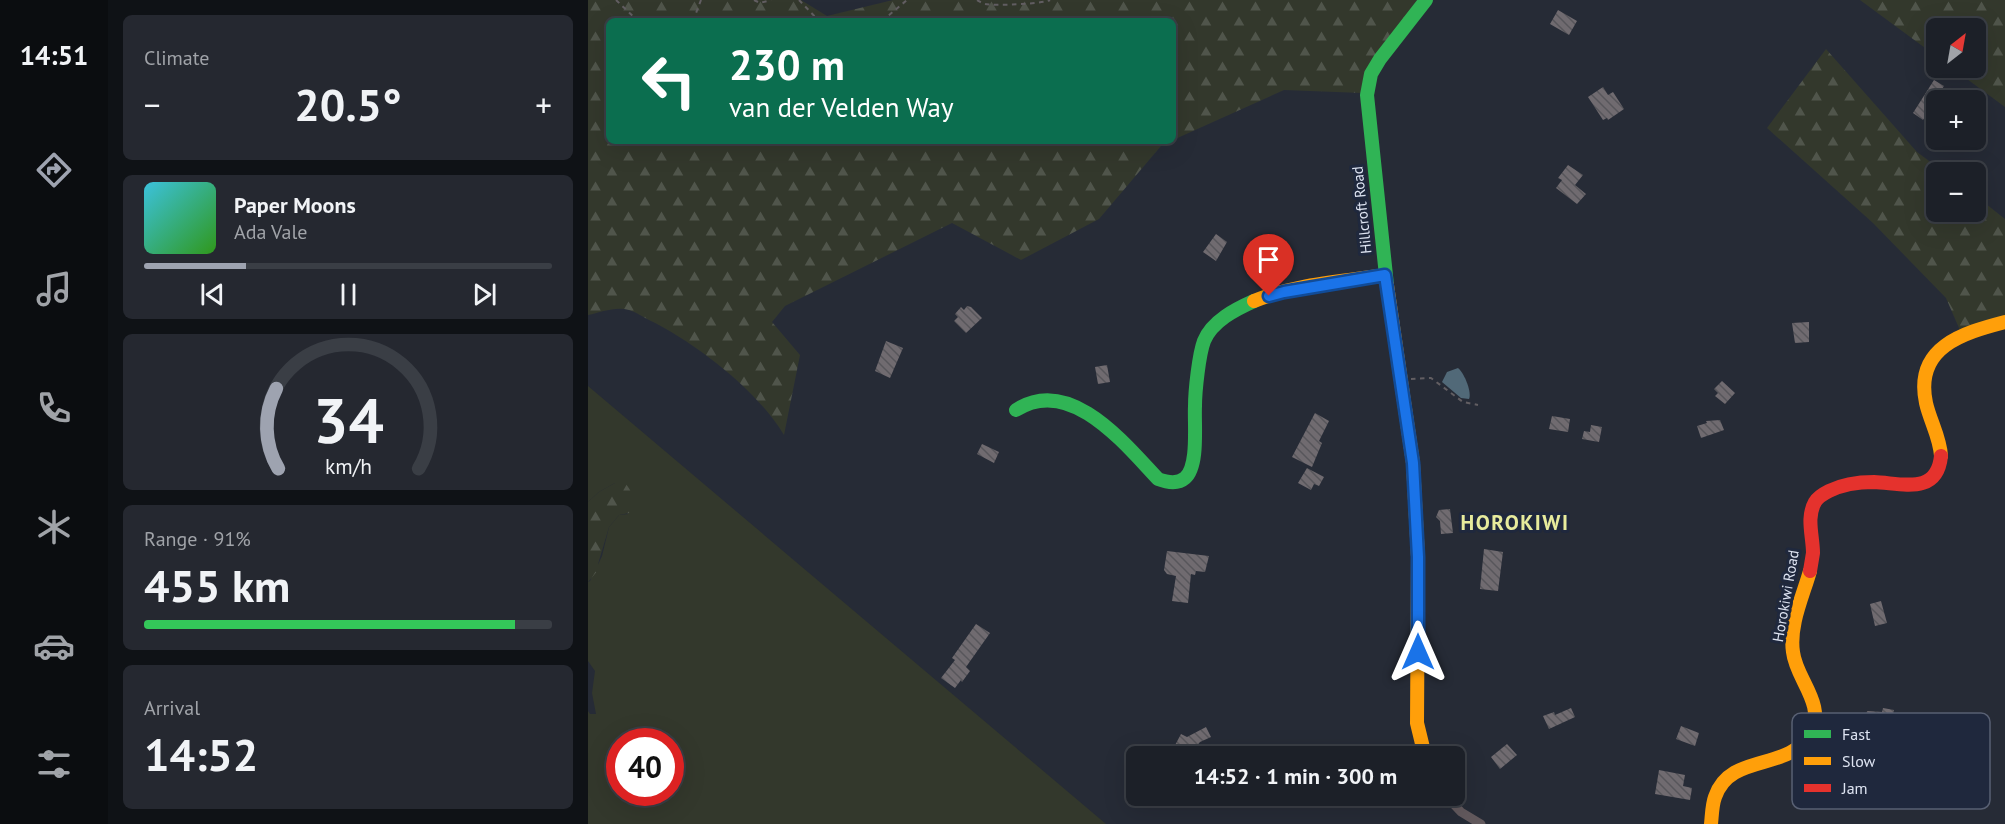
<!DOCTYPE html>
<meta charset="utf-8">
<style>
:root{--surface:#1c2028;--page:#252830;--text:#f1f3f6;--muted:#a0a3a8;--line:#3a3e45;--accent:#9ea3b0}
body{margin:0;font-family:"PT Sans",sans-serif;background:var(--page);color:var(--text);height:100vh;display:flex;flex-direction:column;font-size:22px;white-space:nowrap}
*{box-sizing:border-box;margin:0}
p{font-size:20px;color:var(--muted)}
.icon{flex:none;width:33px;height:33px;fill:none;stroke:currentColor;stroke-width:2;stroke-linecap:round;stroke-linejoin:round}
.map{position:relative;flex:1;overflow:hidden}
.sheet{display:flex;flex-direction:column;gap:15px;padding:15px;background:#0f1216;width:480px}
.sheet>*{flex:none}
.guide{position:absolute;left:18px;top:18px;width:570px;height:126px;border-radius:9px;box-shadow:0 6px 24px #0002,0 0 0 2px var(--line);background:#0b6e4f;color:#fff;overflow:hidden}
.needle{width:39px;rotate:31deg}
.tools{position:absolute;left:1338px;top:18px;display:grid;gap:12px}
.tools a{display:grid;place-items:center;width:60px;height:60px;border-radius:9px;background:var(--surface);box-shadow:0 6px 24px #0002,0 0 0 2px var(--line);font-size:30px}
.speed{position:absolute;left:18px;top:728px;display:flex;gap:12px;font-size:30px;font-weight:700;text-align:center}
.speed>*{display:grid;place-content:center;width:78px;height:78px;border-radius:50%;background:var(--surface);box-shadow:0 6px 24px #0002,0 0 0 2px var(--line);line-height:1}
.speed .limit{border:9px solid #d22;background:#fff;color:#111}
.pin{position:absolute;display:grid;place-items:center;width:51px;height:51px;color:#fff;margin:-62px -26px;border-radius:50% 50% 50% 0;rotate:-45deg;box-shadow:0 0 6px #0007}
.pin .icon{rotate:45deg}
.me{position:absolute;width:66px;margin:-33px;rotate:0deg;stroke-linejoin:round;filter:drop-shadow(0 0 4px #0008)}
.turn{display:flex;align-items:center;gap:21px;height:126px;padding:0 24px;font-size:27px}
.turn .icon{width:78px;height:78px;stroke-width:2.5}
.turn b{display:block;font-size:42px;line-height:51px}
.big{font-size:45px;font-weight:800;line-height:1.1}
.sheet .widget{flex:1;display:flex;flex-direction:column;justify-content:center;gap:9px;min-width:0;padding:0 21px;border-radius:9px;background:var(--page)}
.sheet .dial{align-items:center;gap:0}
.dial svg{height:156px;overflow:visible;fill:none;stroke:var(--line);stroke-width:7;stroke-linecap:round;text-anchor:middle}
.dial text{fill:var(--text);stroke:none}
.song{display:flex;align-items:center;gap:18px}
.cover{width:72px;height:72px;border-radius:9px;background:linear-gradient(135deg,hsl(190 70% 55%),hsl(110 70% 35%))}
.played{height:6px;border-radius:3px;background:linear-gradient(90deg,var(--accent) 25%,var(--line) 25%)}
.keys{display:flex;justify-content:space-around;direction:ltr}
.heat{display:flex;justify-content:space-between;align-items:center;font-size:33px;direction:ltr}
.charge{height:9px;border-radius:4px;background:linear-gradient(90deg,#34c759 91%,var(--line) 0)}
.trip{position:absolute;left:538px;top:746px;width:339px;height:60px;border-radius:9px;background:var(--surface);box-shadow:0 6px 24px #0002,0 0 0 2px var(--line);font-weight:800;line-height:60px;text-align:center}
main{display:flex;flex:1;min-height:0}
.dock{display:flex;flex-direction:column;width:108px;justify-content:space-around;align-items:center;background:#0b0d10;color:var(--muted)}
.dock .icon{width:42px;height:42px}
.dock .on{color:var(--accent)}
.dock b{font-size:27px;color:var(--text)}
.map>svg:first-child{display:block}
.grass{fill:#33382c;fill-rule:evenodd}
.forest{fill:url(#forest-firs)}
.water{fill:#516978}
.building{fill:url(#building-back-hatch)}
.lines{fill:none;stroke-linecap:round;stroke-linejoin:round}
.path{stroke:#625e62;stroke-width:2;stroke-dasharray:4.5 4.5;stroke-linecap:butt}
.street{stroke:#62595d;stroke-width:9}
.fast{stroke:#30b455;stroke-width:14}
.slow{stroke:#ff9f0a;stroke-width:14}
.jam{stroke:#e5322d;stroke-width:14}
.route-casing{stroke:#114b97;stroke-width:15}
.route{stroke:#1a73e8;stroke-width:10}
.labels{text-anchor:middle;stroke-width:6;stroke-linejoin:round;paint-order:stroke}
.street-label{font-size:15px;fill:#dee4f2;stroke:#1f283d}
.district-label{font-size:21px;font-weight:bold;letter-spacing:1.5px;fill:#e7eb9c;stroke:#1f283d}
.key{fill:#1f283d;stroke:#586073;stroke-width:1.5}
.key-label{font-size:16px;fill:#dee4f2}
</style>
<main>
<nav class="dock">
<b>14:51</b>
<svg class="icon on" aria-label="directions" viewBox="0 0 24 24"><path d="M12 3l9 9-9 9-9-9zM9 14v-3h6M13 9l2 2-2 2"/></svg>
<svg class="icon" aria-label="music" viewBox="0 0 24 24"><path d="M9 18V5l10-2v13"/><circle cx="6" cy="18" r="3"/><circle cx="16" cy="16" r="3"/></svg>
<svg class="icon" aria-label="phone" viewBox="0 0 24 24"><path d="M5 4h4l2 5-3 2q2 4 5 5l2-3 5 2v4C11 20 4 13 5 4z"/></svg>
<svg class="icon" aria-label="climate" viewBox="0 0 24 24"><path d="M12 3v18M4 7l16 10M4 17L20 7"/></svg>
<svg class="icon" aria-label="car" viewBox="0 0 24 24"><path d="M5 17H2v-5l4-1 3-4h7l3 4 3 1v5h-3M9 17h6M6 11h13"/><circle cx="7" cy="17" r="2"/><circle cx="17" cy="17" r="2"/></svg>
<svg class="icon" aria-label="filters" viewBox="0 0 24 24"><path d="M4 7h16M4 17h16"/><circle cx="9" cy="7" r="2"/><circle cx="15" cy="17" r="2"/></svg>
</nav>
<section class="sheet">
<div class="widget"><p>Climate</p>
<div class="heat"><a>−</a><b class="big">20.5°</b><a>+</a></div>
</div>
<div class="widget">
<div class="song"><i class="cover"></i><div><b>Paper Moons</b><p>Ada Vale</p></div></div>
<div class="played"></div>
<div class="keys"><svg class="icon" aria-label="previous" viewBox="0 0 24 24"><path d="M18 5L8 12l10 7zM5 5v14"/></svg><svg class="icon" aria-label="pause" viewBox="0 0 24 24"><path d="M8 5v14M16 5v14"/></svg><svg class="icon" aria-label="next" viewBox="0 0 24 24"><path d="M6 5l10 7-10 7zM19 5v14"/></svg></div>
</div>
<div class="widget dial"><svg viewBox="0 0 100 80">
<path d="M14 69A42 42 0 1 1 86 69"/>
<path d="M14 69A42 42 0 0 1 13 28" stroke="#9ea3b0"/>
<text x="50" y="56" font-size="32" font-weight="700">34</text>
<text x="50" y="72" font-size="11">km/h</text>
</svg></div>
<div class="widget"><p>Range · 91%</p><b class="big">455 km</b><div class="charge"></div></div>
<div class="widget"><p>Arrival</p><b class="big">14:52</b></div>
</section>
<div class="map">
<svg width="1417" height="824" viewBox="0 0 1417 824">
<defs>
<pattern id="forest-firs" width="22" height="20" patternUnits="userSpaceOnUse" patternTransform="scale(1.5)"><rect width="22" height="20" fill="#33382c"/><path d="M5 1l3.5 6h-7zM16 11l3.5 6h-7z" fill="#50554b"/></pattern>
<pattern id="building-back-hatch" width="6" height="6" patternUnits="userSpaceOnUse" patternTransform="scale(1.5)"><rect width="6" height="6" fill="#706b70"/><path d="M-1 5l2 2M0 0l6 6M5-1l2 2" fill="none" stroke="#57565b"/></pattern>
</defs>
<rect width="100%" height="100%" fill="#262b36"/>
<!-- grass -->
<path class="grass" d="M0,386L518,824H0V711L2,714H8L4,693L7,671L0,661V582L2,581L14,556L21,527L31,515L40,514L27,483L11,492L0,502ZM32,741H82V792H32Z"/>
<!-- forest -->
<path class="forest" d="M0,0H213L239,16L305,0H829L786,63L774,93L696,90L585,140V21H21V141H583L573,146L511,219L433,260L364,223L197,306L184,322L212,355L196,435C169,390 108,343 61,320C55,317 48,312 41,310C28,306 13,312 0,315Z
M1272,0H1417V107L1364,68H1388V28H1348V56Z
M1238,49L1329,152L1356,172H1348V212H1388V196L1417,219V324L1374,335L1358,298L1285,223L1179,128Z
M27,483H37C45,492 46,500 46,512L31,515L21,527L10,564L12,568L0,582V502L11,492Z"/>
<!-- water -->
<path class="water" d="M870,368C877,374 884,393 881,399L873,398L854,382L859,372Z"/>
<!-- building -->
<path class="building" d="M970,10L989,21L981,35L962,24Z
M1346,80L1356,86L1335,120L1325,113Z
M1015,87L1020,95L1025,92L1036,109L1020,120L1019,118L1015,120L1000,97Z
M980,165L995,175L987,185L998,194L989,204L968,188L974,180L970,178Z
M628,234L639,242L628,261L615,252Z
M379,306L383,307L394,318L378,333L366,321L370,317L367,314L373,307L376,310Z
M1221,322V342L1207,343L1204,323Z
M298,341L315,348L302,378L287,371Z
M519,365L522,382L510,384L507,367Z
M1134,381L1147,393L1137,404L1127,396L1130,393L1126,389Z
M727,413L741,421L731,441L734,443L724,467L704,457Z
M964,416L982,419L980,432L961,429Z
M1132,420L1136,430L1113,438L1109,426L1119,423L1118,421Z
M1003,425L1014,427L1011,442L994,439L996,431L1002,432Z
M394,444L411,452L406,463L389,454Z
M719,468L736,477L731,486L726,484L723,490L710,483Z
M862,509L865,533L853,534L852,521L848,517L851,510Z
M896,549L915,552L910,591L892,589Z
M579,551L621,556L617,572L608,571L607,575L603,574L600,603L584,601L588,576L579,574L576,570Z
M1293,601L1299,623L1287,626L1282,604Z
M388,624L402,633L378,667L382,671L374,682L373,680L367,688L353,678L367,660L364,658Z
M983,708L987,717L961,729L955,716L966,712L967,715Z
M1295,708L1306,710L1305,715L1319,716L1318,726L1277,723L1279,711L1294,712Z
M1093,726L1111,733L1107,746L1088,739Z
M618,727L623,737L612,742L605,750L601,748L598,756L585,749L593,734L599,737Z
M919,744L929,755L912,769L903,757Z
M1071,770L1097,775L1095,786L1104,788L1102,800L1067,794Z"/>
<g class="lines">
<!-- path -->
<path class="path" d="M28,0L50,21
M166,0L172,3L183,0
M211,0L231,21
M389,0C391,1 395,4 397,4C406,6 454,4 462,0
M105,21L113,0
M294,21L319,0
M823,379L843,378L875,402L890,405"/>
<!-- street -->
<path class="street" d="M857,795L873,812L893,824"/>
<!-- fast -->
<path class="fast" d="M799,285L779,95L783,74L792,59L838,0
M428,410C482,375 536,443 570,479C578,482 589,485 597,478C611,466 606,424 607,406C607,391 611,354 616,341C624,321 648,309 666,301"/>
<!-- slow -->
<path class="slow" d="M799,285L825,463L830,557L829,723L837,756
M666,301C707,284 754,282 797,275
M1353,456C1352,437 1342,421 1338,403C1326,347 1375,333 1417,322
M1123,824C1124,815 1124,805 1127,797C1142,752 1201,772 1222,734C1239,704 1208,680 1205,652C1201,625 1215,596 1222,571"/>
<!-- jam -->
<path class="jam" d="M1222,571C1223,565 1224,559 1225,553C1225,536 1218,518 1227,502C1230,497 1235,494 1241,491C1255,484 1271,482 1286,482C1313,483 1349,496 1353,456"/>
</g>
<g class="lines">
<!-- route casing -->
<g class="route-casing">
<path id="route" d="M681,296L696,292L797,275L825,463L830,557V652"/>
</g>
<!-- route -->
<use href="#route" class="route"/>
</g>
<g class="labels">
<!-- street labels -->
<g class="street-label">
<text transform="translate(774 210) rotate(-96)" y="5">Hillcroft Road</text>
<text transform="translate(1198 596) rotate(-80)" y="5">Horokiwi Road</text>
</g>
<!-- district labels -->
<g class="district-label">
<text x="927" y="530">HOROKIWI</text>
</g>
</g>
<!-- legend -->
<rect x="1204" y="713" width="198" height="96" rx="9" class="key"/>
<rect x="1216" y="730" width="27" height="8" fill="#30b455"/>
<rect x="1216" y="757" width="27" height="8" fill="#ff9f0a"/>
<rect x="1216" y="784" width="27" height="8" fill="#e5322d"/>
<g class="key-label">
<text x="1254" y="740">Fast</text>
<text x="1254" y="767">Slow</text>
<text x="1254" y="794">Jam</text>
</g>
</svg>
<div class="tools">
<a><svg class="needle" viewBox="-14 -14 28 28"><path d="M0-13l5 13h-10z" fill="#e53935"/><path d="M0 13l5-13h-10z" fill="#a0a3a8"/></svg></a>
<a>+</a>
<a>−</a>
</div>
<div class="speed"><div class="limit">40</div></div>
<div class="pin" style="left:681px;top:296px;background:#d93025"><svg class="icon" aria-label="arrive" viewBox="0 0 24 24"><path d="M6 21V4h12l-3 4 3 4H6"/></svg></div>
<svg class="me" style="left:830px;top:652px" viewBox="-20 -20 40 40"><path d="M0-17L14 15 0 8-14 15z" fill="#1a73e8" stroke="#fff" stroke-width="4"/></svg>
<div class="trip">14:52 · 1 min · 300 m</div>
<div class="guide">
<div class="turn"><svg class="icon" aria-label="left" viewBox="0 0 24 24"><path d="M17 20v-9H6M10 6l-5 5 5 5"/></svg><div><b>230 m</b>van der Velden Way</div></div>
</div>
</div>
</main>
